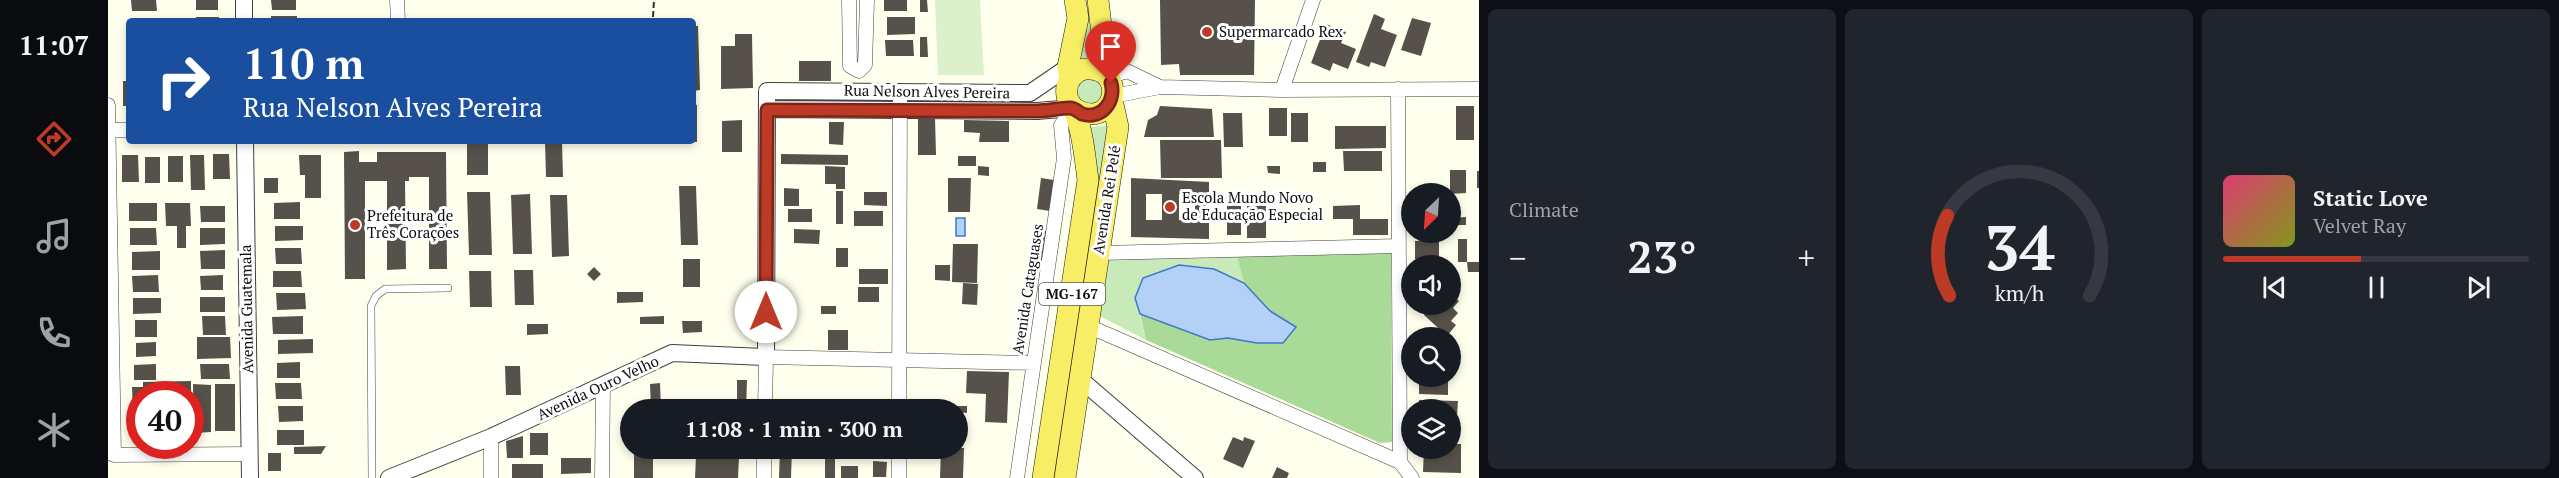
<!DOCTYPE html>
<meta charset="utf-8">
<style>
:root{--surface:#171b24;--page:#20242c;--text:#f1f3f6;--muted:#9ea1a6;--line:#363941;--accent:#bd3a26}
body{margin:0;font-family:"PT Serif",serif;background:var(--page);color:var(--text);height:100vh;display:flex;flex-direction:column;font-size:22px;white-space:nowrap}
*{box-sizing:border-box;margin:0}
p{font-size:20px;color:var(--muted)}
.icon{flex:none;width:33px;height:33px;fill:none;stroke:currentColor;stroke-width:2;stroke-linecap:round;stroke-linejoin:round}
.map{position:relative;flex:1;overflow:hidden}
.sheet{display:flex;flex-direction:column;gap:9px;padding:9px;background:#0d0f14;width:1080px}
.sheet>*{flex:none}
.banner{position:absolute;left:18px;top:18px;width:570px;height:126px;border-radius:6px;box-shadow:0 3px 9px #0003;background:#1a4fa0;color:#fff;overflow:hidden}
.needle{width:39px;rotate:205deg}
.fabs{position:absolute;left:1293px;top:183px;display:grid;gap:12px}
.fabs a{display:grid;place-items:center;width:60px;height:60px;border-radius:50%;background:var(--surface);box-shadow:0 3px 9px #0003;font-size:30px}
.speed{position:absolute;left:18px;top:381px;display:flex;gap:12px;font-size:30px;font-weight:700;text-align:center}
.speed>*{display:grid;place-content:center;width:78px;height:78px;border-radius:50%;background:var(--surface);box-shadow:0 3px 9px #0003;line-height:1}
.speed .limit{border:9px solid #d22;background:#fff;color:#111}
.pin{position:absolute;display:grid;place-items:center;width:51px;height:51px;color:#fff;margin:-62px -26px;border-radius:50% 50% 50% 0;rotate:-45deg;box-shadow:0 0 6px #0007}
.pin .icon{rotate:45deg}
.me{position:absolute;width:66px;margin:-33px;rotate:0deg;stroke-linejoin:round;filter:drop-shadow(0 0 4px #0008)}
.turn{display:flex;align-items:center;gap:21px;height:126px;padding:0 18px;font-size:27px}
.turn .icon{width:78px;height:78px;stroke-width:2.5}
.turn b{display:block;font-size:42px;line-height:51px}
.big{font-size:45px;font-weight:800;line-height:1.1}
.sheet .tile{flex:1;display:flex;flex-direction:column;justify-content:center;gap:9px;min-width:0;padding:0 21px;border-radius:9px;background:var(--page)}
.sheet .dial{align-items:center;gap:0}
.dial svg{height:156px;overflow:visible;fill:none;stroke:var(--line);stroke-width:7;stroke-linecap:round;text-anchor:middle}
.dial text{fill:var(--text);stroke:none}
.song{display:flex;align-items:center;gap:18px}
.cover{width:72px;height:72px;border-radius:9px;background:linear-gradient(135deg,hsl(340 70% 55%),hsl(70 70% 35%))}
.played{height:6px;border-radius:3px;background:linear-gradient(90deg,var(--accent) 45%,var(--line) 45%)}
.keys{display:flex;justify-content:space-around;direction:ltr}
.heat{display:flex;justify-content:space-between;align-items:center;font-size:33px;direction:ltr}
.sheet .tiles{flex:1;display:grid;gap:9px;grid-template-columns:repeat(3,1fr)}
.trip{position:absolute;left:512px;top:399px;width:348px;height:60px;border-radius:30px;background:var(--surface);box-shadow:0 3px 9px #0003;font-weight:800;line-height:60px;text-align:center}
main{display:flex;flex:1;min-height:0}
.menu{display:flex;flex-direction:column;width:108px;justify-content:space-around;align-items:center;background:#090b0e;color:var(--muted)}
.menu .icon{width:42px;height:42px}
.menu .on{color:var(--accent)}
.menu b{font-size:27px;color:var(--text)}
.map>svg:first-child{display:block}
.green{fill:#c8e9b8}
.forest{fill:#a9da97}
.pitch{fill:#dcf0ca}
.water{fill:#b3d1f6;stroke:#3a78cc;stroke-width:1.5}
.building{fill:#56514a;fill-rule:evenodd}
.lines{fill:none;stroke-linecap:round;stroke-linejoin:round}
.service-casing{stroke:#404040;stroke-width:8}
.minor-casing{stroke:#404040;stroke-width:15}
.tertiary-casing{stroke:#404040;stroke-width:18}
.primary-casing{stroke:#1e1e1e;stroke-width:22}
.path{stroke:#2f2f2f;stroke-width:2;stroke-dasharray:6 3;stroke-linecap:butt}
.service{stroke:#fff;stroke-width:7}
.minor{stroke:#fff;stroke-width:14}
.tertiary{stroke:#fff;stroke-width:16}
.primary{stroke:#f7ee65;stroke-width:21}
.route-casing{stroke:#7b2619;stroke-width:15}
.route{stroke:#bd3a26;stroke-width:10}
.poi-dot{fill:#bd3a26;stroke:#fff;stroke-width:2}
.labels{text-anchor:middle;stroke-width:6;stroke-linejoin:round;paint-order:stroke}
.shield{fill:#fff;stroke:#565656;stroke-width:1.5}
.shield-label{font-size:14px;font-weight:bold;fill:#0d0d0d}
.poi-label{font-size:15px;fill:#0d0d0d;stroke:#fff;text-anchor:start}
.street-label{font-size:15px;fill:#0d0d0d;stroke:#fff}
</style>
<main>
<nav class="menu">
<b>11:07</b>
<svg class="icon on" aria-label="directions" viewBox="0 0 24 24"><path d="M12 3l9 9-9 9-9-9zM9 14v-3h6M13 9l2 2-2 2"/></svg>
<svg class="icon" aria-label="music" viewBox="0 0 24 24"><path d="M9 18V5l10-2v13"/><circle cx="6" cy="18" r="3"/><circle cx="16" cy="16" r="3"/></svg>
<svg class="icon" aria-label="phone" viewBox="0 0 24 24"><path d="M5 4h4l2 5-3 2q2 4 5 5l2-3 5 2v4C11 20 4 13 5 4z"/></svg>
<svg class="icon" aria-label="climate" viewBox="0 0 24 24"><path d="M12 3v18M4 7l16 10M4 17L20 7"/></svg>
</nav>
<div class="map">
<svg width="1371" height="478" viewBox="0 0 1371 478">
<rect width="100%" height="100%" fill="#ffe"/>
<!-- green -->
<path class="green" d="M980,9L993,59L983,57L971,61Z
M980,74L999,85L994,106L965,100L969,79Z
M1003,125L989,191L988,156L981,127Z
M1002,256L1129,257L1136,283L1106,269L1027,298L1038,340L990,315Z"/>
<!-- forest -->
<path class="forest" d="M1283,253L1284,442L1272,443L1038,340L1032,314L1102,340L1120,338L1149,343H1175L1188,327L1162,311L1136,283L1129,257Z"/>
<!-- pitch -->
<path class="pitch" d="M827,0H872L876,75H830Z"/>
<!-- water -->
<path class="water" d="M848,218H857V236H848Z
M1071,265L1106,269L1136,283L1162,311L1188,327L1175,343H1149L1120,338L1102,340L1032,314L1027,298L1035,278Z"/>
<!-- building -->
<path class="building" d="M23,0H48L49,11H24Z
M88,0H110V10H88Z
M163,0H188V10H164Z
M776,0H799V11H776Z
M812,0H819L820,12H812Z
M1052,0H1147L1146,75H1072L1071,64L1053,65Z
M1266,14L1277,19L1273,29L1289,35L1277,67L1263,62L1261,67L1248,62Z
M163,16H189V21H163Z
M88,17H111V21H88Z
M779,17H807V34L779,35Z
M1304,18L1323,23L1313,56L1293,50Z
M26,19H49V21H26Z
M1218,24L1238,32L1233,43L1248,49L1240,69L1225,63L1222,71L1203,63Z
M585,26H590L592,90L585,91Z
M627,34H644L645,88L613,89V46H627Z
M812,37H819L820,57H812Z
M777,40H805L806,56H778Z
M691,61H723V81H691Z
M15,81H21V106H15Z
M585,105H589V142H585Z
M1052,106L1104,109L1106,137H1036L1040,120L1049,115Z
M1348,106H1366V140H1348Z
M1161,108H1179V136H1161Z
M1115,113H1134L1135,147H1116Z
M1183,113H1200V142H1183Z
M810,118H827L828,155H810Z
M634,120V152H614V121Z
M856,120L901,121V142H871L872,133L856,132Z
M721,122H736L735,145L721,144Z
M1227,126H1278V148L1227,149Z
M1052,140H1113L1114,178H1053Z
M359,141H380V175H359Z
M437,141H454L455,177H438Z
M251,151V162H269V152H338L339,269H321V177H301V181H297L298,269L279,270V181H257V279H237L236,152Z
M1235,151H1274V171H1236Z
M105,154H121L122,179H105Z
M673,154L740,155V165L673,164Z
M14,155H30L31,182H14Z
M82,155H96L97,190H83Z
M191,155H213V198H197V175H192Z
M60,156H75V182H60Z
M850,156H868V166H850Z
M37,157H52V183H37Z
M1205,162H1218V172H1205Z
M717,166L737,167V189H728V184H717Z
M870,166L881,167V176L870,175Z
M1159,166H1172V174L1160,173Z
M1342,170H1358V193L1342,194Z
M1369,171H1371V188H1369Z
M156,178H170V193H156Z
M840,178H863L862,212H840Z
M933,178L946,180L942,211L929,209Z
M1023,178L1101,182V239L1023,237ZM1038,194H1054V220H1038ZM1071,194L1087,195V220H1071Z
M571,186H588L590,245H573Z
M676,188L691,189V206H676Z
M728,191H735V224H728Z
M359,192H382L384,255H361Z
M756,192H779V206L756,205Z
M422,194L424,254H405L403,195Z
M442,195H459L461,256L444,257Z
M192,202V219H166V203Z
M1119,202H1133V235H1119Z
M21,203H49V221H21Z
M57,203H82L83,226H78V248H69V226H58Z
M1139,205H1158V238H1139Z
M1252,205V219H1280V235H1245V219H1225V206Z
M92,206H117V222H93Z
M680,209H704V222H680Z
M746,211H775V226H746Z
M1358,217V225H1342V218Z
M167,226H195V240L167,241Z
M22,228H48L49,245H22Z
M92,228H117V244L92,245Z
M686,229L712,230L711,244L686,243Z
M926,229L940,231L935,262L921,259Z
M1307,232H1334V236L1307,237Z
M1350,239H1359V262H1350Z
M1331,240V259H1307V241Z
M845,244H870L869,283L844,282Z
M167,248H193L194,264H168Z
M728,248H740V267H728Z
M117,250V269H93L92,251Z
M52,251V270H24V252Z
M575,259H592V287H575Z
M1359,262H1371V272H1360Z
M827,265H842V281L827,280Z
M486,267L493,274L486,281L479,274Z
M751,269H780V284H751Z
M406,270H425L426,305H407Z
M165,271H193L194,287H165Z
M361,271H383L384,307H362Z
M50,275L51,292H25L24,276Z
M115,275V290H93L92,276Z
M855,283L870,284L869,305L854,304Z
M750,287H771V302H750Z
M509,292H535V302L509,303Z
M168,293H197L198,309L169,310Z
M1342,293L1351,301L1345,308L1350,313L1343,321L1348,325L1339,336L1316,315L1325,304H1342Z
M92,297H117V312H92Z
M25,298H53V313L25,314Z
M713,306H728V314H713Z
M94,316H117L118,335H95Z
M195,316V334H165L164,317Z
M556,316V324H532V317Z
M27,320H49V337H27Z
M574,321H594V332L575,333Z
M419,324H440V334L419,335Z
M720,330H740V350H720Z
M89,337H122L123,358L89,359Z
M205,339V353L170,354V340Z
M48,342V356L28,357V343Z
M192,362V378H169V363Z
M48,364V380H26V365Z
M92,364H121L122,379H93Z
M397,366H412L413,395H398Z
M859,371L901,372L899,423L877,422L878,394L858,393Z
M1311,376L1340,377V395L1311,394Z
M629,380H639L638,410H629Z
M83,381V394H32V438H26L24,387H35V382Z
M167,383H193L194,399H168Z
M552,383L553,410H543L542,384Z
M85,384L103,385V432L86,433Z
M107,384H127V431H107Z
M1311,400L1350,401L1349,416H1342V410H1311Z
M170,406H195V421L171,422Z
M849,406H859V413L849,412Z
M1342,422H1352V437H1342Z
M169,430H196V445H169Z
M422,433H440V455H422Z
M415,436V458H399L398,441Z
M1125,437L1135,441L1136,437L1147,441L1135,468L1115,459Z
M1342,444H1353V473L1315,472L1316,448H1342Z
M218,446L213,454H186V447Z
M672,448H684L683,478H671Z
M717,448H727V478H717Z
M734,448H748V458H734Z
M833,448H856L855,478H832Z
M160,453H173V471H160Z
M526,453L545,454V478H526Z
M588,456L631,457L630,478H587Z
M453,458H483V473L453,474Z
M765,461L779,462L778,477H765Z
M404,464H435V478H404Z
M733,466H750V478H733Z
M1169,467L1181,473L1179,478H1164Z"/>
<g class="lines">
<!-- service casing -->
<g class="service-casing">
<path id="service" d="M264,478L263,306L268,296L277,289L340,288"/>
</g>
<!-- minor casing -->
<g class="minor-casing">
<path id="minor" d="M289,0L290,21
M741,0L742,66L751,71L757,65L759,0
M1000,77L1019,71L1052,87
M1290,89L1292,462
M1174,90L1205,0
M1005,96L1052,87L1174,90L1371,89
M0,105L6,455
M0,130H21
M991,253L1291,246
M980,326L1292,462L1304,478
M657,410L658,357L926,363
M791,410L792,91
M383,437V478
M791,448V478
M0,452L6,455L141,454
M494,478L495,385
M656,478V448
M909,478L956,158L953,125L966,108"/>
</g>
<!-- tertiary casing -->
<g class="tertiary-casing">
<path id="tertiary" d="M136,0V21
M659,109L929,111L965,108
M137,141L142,478
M972,379L1087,478
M281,478L383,437L564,353L658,357L659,91L922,93L960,67L970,71"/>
</g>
<!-- primary casing -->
<g class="primary-casing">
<path id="primary" d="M990,0L999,76
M962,80L960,67L970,18L967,0
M935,478L980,180C977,158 975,133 967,112C965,106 960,102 959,96C958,90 959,83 963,78C968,72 975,68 983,69C1020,72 1006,131 967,109
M957,478L1010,127L1004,100"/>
</g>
<!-- path -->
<path class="path" d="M545,17L546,0"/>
<!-- service -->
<use href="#service" class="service"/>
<!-- minor -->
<use href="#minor" class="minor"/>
<!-- tertiary -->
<use href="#tertiary" class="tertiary"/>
<!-- primary -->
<use href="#primary" class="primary"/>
</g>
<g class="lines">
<!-- route casing -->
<g class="route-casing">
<path id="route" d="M658,312L659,110L929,111C940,111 951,108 962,108C967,108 970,112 974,114C994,120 1008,101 1003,83"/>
</g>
<!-- route -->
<use href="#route" class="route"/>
</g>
<!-- markers -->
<g class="poi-dot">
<circle cx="1099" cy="32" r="6"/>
<circle cx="1062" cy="207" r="6"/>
<circle cx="247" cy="225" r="6"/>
</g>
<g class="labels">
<!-- shield labels -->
<rect class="shield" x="931" y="283" width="66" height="22" rx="4.5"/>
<g class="shield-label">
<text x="964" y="299">MG-167</text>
</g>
<!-- poi labels -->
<g class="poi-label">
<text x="1111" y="37">Supermarcado Rex</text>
<text x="1074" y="203">Escola Mundo Novo<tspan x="1074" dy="17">de Educação Especial</tspan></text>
<text x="259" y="221">Prefeitura de<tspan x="259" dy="17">Três Corações</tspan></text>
</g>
<!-- street labels -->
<g class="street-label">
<text transform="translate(819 92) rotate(1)" y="5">Rua Nelson Alves Pereira</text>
<text transform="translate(999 200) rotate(-81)" y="5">Avenida Rei Pelé</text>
<text transform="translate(920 289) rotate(-81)" y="5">Avenida Cataguases</text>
<text transform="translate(139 309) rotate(-91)" y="5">Avenida Guatemala</text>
<text transform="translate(490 388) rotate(-25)" y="5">Avenida Ouro Velho</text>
</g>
</g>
</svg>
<div class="fabs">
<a><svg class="needle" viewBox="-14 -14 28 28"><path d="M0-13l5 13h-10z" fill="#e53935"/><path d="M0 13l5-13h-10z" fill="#9ea1a6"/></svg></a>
<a><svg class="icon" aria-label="sound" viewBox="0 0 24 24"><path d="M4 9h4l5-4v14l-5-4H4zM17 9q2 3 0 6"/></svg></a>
<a><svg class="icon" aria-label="search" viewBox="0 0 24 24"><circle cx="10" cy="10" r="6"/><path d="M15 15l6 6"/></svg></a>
<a><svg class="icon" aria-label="layers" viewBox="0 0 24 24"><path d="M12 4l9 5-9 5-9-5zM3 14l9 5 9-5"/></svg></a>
</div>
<div class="speed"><div class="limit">40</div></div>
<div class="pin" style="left:1003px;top:83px;background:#d93025"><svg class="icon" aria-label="arrive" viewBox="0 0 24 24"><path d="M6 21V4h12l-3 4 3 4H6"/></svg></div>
<svg class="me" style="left:658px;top:312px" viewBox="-20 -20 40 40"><circle r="19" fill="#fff"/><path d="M0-13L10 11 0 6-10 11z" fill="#bd3a26"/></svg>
<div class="trip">11:08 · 1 min · 300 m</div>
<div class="banner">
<div class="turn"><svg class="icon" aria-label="right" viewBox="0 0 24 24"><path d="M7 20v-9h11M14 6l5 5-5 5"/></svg><div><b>110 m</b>Rua Nelson Alves Pereira</div></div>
</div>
</div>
<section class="sheet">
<div class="tiles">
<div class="tile"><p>Climate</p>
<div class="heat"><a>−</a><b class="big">23°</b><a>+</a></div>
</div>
<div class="tile dial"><svg viewBox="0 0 100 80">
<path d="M14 69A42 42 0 1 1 86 69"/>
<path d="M14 69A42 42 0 0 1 13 28" stroke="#bd3a26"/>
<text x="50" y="56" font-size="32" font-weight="700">34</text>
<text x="50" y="72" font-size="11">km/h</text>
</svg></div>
<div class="tile">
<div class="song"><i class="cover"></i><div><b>Static Love</b><p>Velvet Ray</p></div></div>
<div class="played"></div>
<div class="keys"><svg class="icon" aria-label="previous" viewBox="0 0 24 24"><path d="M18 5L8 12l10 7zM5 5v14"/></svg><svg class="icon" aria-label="pause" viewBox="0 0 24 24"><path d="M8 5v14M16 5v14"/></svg><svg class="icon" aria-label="next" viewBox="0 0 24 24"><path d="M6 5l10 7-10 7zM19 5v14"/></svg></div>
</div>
</div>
</section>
</main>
